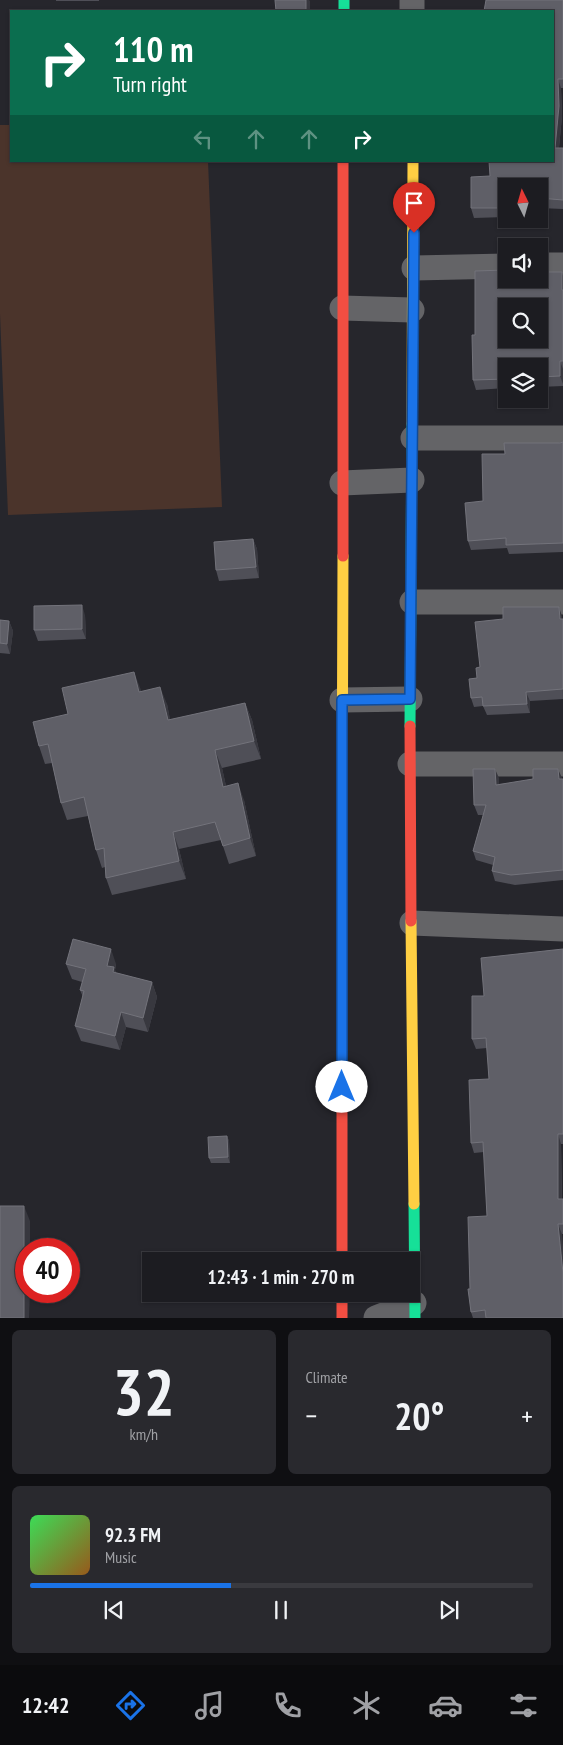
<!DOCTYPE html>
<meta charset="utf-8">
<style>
:root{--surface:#1c1c21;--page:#29292e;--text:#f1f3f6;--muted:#a0a1a5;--line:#3a3a3f;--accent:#1a73e8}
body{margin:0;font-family:"PT Sans Narrow",sans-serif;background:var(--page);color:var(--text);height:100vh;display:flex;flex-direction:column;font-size:19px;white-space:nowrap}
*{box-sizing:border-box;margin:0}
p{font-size:16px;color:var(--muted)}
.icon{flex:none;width:28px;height:28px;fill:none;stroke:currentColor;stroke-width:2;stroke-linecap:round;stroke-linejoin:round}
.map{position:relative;height:1318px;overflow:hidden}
.sheet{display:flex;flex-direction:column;gap:12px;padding:12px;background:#0f0f12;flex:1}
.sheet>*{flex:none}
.top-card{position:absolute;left:10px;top:10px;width:544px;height:152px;border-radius:0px;box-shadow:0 1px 4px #0004,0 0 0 1px var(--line);background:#0b6e4f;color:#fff;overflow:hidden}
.needle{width:32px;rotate:355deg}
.buttons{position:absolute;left:498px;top:178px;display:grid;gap:10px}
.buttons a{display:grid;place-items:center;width:50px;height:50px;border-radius:0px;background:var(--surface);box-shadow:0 1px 4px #0004,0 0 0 1px var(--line);font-size:25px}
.speed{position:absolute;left:15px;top:1238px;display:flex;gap:10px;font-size:25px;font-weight:700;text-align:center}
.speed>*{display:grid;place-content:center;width:65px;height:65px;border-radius:50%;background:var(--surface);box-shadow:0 1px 4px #0004,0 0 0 1px var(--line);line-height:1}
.speed .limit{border:8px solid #d22;background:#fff;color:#111}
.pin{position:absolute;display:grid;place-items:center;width:42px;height:42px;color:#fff;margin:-51px -21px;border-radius:50% 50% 50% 0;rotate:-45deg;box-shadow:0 0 5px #0007}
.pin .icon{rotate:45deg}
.me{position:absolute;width:55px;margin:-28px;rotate:0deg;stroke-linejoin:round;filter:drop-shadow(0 0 4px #0008)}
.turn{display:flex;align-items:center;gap:18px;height:105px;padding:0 20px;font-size:22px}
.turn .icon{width:65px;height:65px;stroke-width:2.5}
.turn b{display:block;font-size:35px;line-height:42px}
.lanes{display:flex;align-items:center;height:48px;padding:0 20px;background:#0003;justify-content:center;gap:25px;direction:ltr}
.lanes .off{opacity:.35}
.big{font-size:38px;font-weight:700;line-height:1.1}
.sheet .widget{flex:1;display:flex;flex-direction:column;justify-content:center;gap:8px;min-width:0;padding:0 18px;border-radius:8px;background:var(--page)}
.sheet .dial{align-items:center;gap:0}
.dial b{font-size:65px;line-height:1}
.song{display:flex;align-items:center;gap:15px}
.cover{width:60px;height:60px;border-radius:8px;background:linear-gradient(135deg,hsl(130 70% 55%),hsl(30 70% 35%))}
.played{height:5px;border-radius:2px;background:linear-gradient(90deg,var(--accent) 40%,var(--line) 40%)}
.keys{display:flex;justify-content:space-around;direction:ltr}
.heat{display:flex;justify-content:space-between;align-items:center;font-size:28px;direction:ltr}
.sheet .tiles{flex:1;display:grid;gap:12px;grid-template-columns:1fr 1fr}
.widget:last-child{grid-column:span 2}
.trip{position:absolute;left:142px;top:1252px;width:278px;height:50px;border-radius:0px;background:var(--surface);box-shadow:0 1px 4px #0004,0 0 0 1px var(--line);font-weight:700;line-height:50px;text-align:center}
.menu{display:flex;height:80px;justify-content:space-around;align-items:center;background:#0b0b0d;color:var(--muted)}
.menu .icon{width:35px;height:35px}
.menu .on{color:var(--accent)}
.menu b{font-size:22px;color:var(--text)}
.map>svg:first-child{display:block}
.pitch{fill:#4b342b}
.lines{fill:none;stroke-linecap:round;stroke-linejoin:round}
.street{stroke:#646467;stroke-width:25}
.fast{stroke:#16e098;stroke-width:11}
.slow{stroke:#ffcf43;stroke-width:11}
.jam{stroke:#f24e42;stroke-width:11}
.wall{fill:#4f4f57}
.shaded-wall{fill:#38383f}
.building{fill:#5f5f67;stroke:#73737b;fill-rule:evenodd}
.route-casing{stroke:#114b97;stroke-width:12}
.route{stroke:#1a73e8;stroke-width:9}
</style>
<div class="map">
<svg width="563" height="1318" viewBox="0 0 563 1318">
<rect width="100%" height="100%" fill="#26262c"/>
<!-- pitch -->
<path class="pitch" d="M0,125H11V161H208L222,507L8,515L0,314Z"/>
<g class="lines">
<!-- street -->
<path class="street" d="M412,0V11
M539,265H563
M414,268L506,266
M342,308L412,310
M413,438H563
M342,483L412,480
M412,602H563
M342,700L410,699
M410,764H563
M412,923L563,929
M376,1318L414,1303"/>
<!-- fast -->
<path class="fast" d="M344,0V11
M410,726L412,424
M414,1204L415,1318"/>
<!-- slow -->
<path class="slow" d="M412,424L413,161
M342,842L343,556
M411,921L414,1204"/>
<!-- jam -->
<path class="jam" d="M343,556V161
M410,726L411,921
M342,1261V842
M342,1294V1318"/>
</g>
<!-- wall -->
<path class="wall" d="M56,0H99V1H56Z
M563,0V88H561L562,116L559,148H563V209L539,208V186H506V217L474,218L471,208L490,176L552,161Z
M563,276V386L539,387V366H506V388L476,390L473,380L475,335Z
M563,442V552L509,554L507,548L471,550L468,541L483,501L505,454Z
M253,539L257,549L259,578L219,581L216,570Z
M85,615L86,639L38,641L34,630Z
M562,616L563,699L530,701V713L487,715L483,706L474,707L471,698L480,667Z
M0,620L9,621L13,631L10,654L0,653Z
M141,691L167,704L170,720L245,703L252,720L261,759L222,768L226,786L244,800L256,856L229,864L221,840L179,849L186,879L112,895L106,878L105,867L102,868L96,850L88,816L67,820L61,803L52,763L45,764L39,746L68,714Z
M499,778V784L563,779V880L515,885L495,881L492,871L493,865L476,860L473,851L483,815H478L474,805Z
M563,949V1144H561L562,1199L563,1200V1234H562L563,1318H473L471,1312L470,1289L487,1216L484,1152L474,1153L471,1143L489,1079L487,1048L476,1049L472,1039L484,996Z
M66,964H116L115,970L116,973L152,982L157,997L148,1032L126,1027L120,1050L81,1041L75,1026L83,997L80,990L82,982L72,979Z
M227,1136L229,1141L230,1163H211L209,1158Z"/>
<!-- shaded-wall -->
<path class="shaded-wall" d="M306,0H309L310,1V11H306Z
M558,79L561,88L562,116L558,157L555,148Z
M562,272L563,276V293L562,290Z
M560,361L563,369V384L560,376Z
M253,539L257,549L259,578L256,567Z
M82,605L85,615L86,639L82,629Z
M559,607L562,616L563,629L560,619Z
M9,621L13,631L10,654L7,644Z
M134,672L141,690L145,709L139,692Z
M160,687L167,704L174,738L168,720Z
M526,692L530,701V713L527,704Z
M245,703L252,720L261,759L254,741Z
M215,750L222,768L230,804L223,787Z
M495,769L499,778V794L496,785Z
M558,769L562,778V788L559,779Z
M238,783L244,800L256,856L250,838Z
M173,832L179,849L186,879L179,861Z
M111,949L116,964L115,970L119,982L107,966Z
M152,982L157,997L148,1032L143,1018Z
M121,1012L126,1027L120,1050L115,1036Z
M558,1134L561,1144L562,1209L558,1199Z
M227,1136L229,1141L230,1163L228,1157Z
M24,1206L30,1221V1249H26V1291H30L29,1318H24Z
M558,1224L562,1234L563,1246V1273Z"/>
<!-- building -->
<path class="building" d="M275,0H306V11H276Z
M486,0H563V79H558L559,106L555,148H563V200L539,198V186H506V208H471V177L490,176L489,161H552V11H484Z
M506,270V279H539V272H562V290H563V361H560V376L539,377V366H506V379L473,380L472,335H475V271ZM506,306H539V339H506Z
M563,442V543L506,545V538L468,541L465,503L483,501L482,454H505L504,443H560Z
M253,539L256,567L216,570L214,542Z
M82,605V629L34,630V606Z
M503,607H559L560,619H563V689L526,692L527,704L483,706L482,697L471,698L469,679L477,678L476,668L480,667L475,622L503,619Z
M0,620L9,621L7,644L0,643Z
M134,672L139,692L160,687L168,720L245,703L254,741L215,750L223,787L238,783L250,838L223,846L215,822L173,832L179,861L106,878L104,848L96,850L84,797L61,803L48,744L39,746L33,722L68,714L62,688Z
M473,769H495L496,785L533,779V769H558L559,779H563V870L511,875L492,871L495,857L473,851L486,805H474Z
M73,939L111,949L107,966L114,967L113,972L152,982L143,1018L121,1012L115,1036L75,1026L84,991L80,990L86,969L66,964Z
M563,949V1134H558V1199H563V1224H558L563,1273V1318H486L485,1310L471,1312L468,1289H470L468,1217L487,1216L483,1142L471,1143L469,1080L489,1079L486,1038L472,1039V996H484L481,958Z
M227,1136L228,1157L209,1158L208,1137Z
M0,1206H24V1318H0Z"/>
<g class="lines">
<!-- route casing -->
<g class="route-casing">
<path id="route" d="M342,1087V700L410,699L414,233"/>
</g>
<!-- route -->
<use href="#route" class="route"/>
</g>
</svg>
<div class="buttons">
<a><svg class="needle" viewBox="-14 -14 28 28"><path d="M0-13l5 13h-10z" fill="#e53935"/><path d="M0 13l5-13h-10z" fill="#a0a1a5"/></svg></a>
<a><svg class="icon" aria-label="sound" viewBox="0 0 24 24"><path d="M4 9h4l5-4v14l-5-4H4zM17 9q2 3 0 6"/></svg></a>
<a><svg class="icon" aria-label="search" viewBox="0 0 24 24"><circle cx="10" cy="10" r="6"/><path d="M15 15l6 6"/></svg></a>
<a><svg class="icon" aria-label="layers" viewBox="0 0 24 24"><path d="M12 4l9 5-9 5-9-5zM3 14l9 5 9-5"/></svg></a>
</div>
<div class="speed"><div class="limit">40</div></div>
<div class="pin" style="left:414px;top:233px;background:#d93025"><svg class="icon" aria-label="arrive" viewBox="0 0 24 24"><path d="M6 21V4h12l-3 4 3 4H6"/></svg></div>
<svg class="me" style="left:342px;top:1087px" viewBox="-20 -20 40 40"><circle r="19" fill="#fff"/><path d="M0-13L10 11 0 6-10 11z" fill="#1a73e8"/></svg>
<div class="trip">12:43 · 1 min · 270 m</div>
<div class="top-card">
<div class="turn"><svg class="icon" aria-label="right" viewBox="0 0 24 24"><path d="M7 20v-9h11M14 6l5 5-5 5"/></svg><div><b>110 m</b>Turn right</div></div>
<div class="lanes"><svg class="icon off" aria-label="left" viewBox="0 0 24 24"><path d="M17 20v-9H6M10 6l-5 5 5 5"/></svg><svg class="icon off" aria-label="ahead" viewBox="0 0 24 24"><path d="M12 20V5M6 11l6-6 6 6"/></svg><svg class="icon off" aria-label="ahead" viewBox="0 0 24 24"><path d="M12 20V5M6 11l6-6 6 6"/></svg><svg class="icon" aria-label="right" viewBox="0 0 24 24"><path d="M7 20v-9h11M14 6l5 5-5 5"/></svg></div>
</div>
</div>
<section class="sheet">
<div class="tiles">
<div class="widget dial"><b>32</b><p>km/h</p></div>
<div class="widget"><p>Climate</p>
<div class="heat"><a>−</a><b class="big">20°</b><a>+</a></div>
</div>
<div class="widget">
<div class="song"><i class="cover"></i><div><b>92.3 FM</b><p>Music</p></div></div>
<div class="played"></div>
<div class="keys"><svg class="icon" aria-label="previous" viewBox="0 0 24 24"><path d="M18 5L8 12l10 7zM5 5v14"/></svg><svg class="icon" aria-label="pause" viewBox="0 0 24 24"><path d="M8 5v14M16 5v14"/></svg><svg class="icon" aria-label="next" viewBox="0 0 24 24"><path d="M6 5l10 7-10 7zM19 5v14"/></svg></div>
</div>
</div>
</section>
<nav class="menu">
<b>12:42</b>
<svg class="icon on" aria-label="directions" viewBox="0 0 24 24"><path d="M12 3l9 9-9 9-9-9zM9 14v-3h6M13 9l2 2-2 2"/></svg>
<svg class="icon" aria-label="music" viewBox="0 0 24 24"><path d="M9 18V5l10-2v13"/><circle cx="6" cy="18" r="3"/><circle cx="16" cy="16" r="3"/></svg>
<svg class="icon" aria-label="phone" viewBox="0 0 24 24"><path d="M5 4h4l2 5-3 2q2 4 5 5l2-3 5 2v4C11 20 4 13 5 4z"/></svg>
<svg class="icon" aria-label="climate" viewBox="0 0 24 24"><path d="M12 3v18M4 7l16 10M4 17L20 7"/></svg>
<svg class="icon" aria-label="car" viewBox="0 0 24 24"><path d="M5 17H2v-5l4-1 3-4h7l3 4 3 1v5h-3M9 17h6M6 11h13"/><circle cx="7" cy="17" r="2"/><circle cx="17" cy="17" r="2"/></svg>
<svg class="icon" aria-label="filters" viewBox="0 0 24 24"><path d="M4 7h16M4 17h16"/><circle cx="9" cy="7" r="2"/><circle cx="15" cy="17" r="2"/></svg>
</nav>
